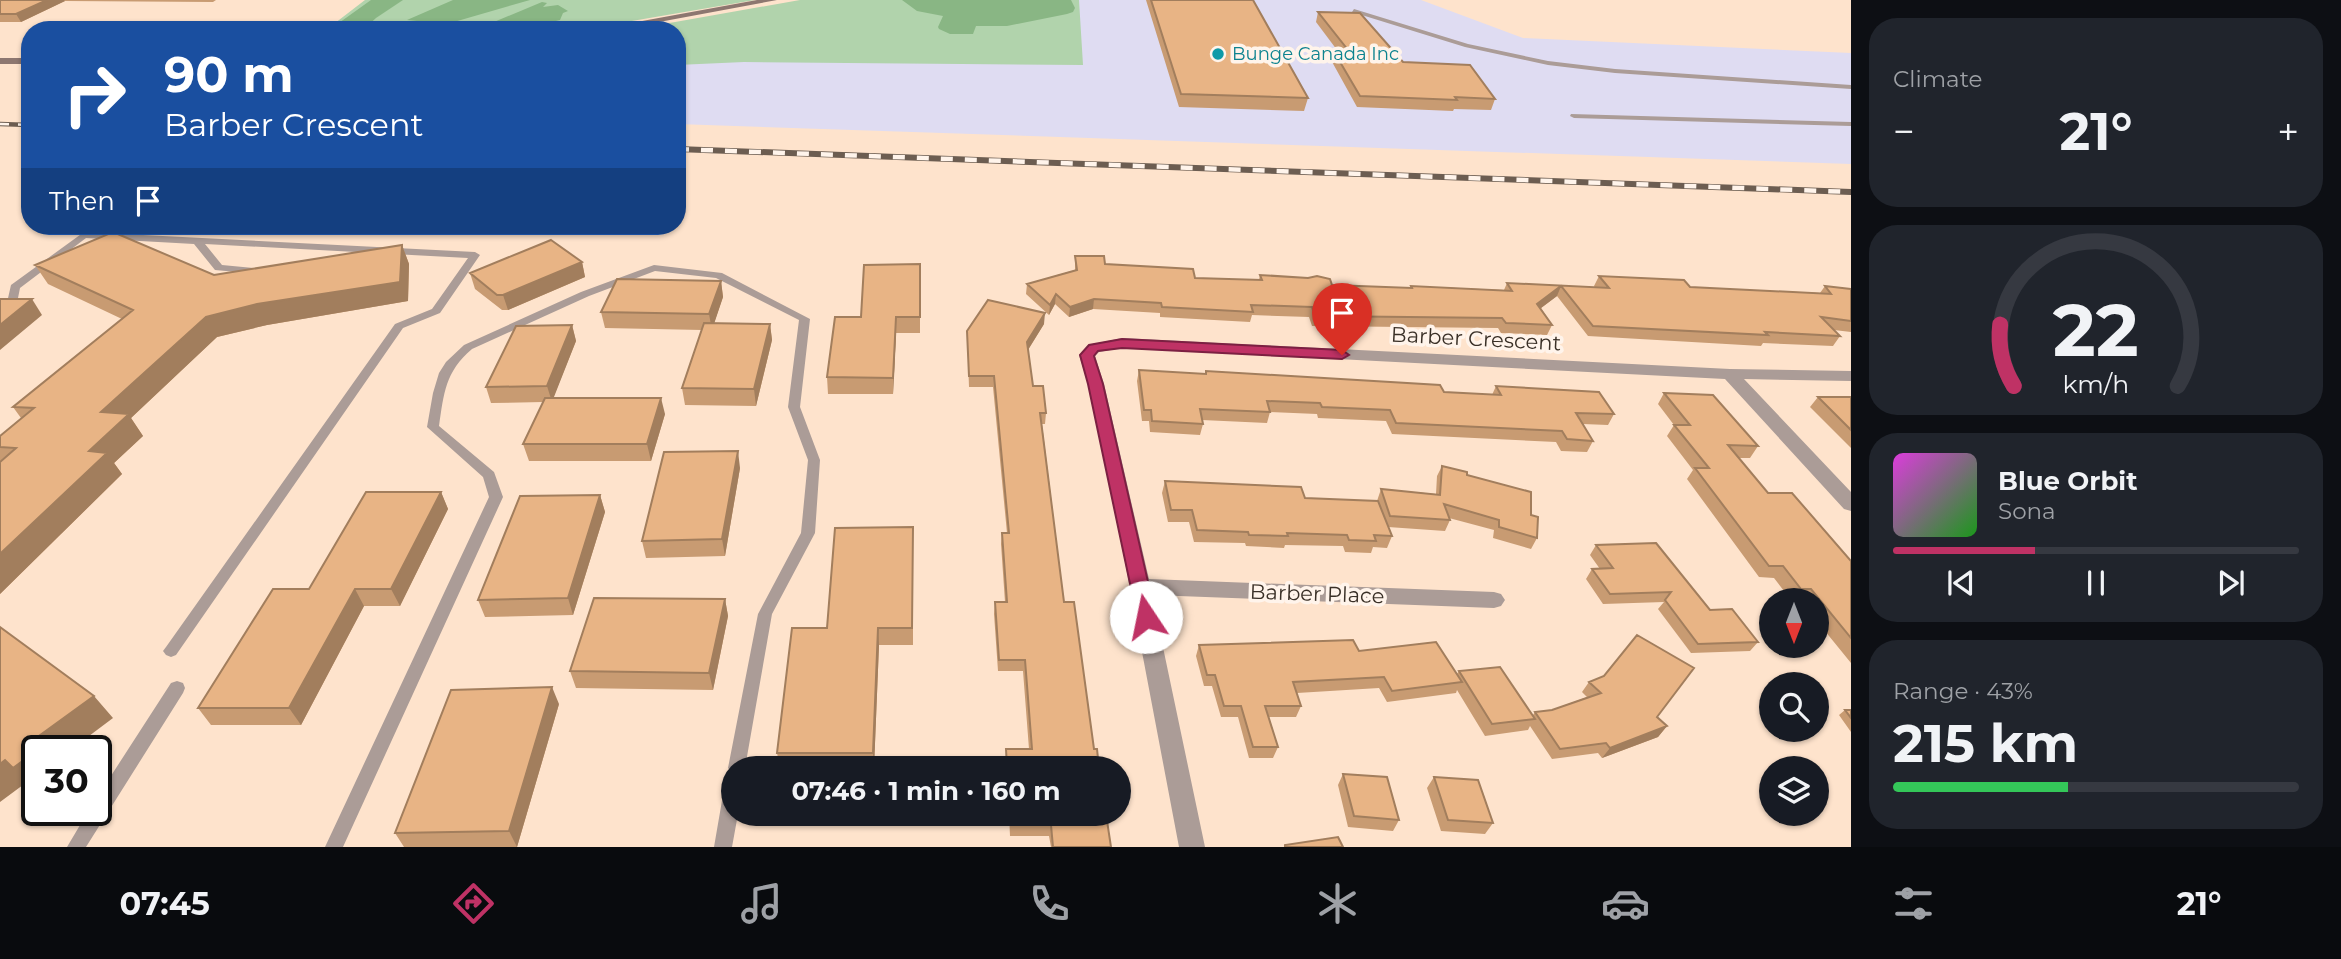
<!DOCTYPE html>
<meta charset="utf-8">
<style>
:root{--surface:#171b24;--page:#20242c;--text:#f1f3f6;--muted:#9ea1a6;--line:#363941;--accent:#bf3265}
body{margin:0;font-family:Montserrat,sans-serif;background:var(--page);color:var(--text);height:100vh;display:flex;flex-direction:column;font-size:26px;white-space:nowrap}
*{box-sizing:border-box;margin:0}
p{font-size:23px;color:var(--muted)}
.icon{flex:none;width:38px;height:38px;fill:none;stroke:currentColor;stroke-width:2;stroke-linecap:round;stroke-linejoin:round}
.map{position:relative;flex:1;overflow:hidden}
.details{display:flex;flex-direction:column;gap:18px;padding:18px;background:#0d0f14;width:490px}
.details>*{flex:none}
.banner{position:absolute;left:21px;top:21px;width:665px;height:214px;border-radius:28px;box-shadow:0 2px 5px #0004;background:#1a4fa0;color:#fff;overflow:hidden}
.needle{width:46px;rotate:180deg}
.buttons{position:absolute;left:1759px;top:588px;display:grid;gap:14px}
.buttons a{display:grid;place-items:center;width:70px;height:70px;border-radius:50%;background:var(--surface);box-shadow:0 2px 5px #0004;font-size:35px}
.speed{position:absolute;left:21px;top:735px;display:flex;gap:14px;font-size:35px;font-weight:700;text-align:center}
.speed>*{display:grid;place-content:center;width:91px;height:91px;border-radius:50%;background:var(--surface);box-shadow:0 2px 5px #0004;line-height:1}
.speed .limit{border:4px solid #111;border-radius:10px;background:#fff;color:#111}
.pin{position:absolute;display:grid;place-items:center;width:60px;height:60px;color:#fff;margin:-72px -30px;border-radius:50% 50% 50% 0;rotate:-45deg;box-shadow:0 0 7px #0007}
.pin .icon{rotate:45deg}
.me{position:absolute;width:77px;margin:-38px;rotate:349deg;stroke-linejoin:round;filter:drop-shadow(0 0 5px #0008)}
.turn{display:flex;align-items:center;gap:24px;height:147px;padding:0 28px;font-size:32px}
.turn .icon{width:91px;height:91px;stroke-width:2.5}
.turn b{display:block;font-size:49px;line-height:60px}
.then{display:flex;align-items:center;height:66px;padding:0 28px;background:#0003;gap:14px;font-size:26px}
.big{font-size:52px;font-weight:700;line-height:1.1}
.details .widget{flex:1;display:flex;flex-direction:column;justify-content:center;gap:10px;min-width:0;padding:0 24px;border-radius:28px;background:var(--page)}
.details .dial{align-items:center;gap:0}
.dial svg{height:182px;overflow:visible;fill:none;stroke:var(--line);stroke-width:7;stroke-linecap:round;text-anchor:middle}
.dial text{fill:var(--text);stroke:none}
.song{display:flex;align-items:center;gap:21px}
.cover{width:84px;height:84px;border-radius:10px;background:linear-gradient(135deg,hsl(300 70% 55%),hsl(120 70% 35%))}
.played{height:7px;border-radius:4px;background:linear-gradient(90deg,var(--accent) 35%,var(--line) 35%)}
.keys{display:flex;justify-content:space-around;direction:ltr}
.heat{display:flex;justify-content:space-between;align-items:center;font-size:38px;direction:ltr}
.charge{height:10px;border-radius:5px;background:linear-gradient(90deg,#34c759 43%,var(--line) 0)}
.trip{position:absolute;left:721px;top:756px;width:410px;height:70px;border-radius:35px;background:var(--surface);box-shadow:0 2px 5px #0004;font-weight:700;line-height:70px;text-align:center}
.menu{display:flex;height:112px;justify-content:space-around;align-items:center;background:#090b0e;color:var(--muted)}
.menu .icon{width:49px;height:49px}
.menu .current{color:var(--accent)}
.menu b{font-size:32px;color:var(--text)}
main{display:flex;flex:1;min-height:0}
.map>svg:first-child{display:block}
.industrial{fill:#dfdcf2}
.green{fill:#b1d3ac}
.forest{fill:#89b684}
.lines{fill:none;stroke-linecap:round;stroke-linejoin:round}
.service{fill:#ab9c97;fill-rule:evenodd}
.minor{fill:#ab9c97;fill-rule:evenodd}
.secondary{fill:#8d7770;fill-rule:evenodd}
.rail-far1-casing{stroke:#6c5d51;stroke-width:4.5}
.rail-casing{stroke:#6c5d51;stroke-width:6}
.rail-far1{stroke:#fff4eb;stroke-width:2.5;stroke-dasharray:9;stroke-linecap:butt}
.rail{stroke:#fff4eb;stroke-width:4.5;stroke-dasharray:12;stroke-linecap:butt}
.wall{fill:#c89b72}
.shaded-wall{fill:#a27e5d}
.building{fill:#e8b485;stroke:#a27e5d;stroke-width:2}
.route{fill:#bf3265;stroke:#7c2042;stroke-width:2}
.culture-dot{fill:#0f9aa8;stroke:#fff4eb;stroke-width:2.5}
.labels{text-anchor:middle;stroke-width:7;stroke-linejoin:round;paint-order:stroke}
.far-culture-label{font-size:18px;fill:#0d838f;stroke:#fff4eb;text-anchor:start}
.street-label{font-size:21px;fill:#3a3027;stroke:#fff4eb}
</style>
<main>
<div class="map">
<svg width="1851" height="847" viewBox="0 0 1851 847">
<rect width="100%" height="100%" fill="#fee3cc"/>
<!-- industrial -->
<path class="industrial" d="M1077,0H1421L1523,38L1851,53V164L677,124V63Z"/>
<!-- green -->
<path class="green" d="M365,0H755L579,30H326Z
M800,0H1079L1083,65L744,62L677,65V30H630Z"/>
<!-- forest -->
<path class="forest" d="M371,0H403L376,18L363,30H329Z
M453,0H530L447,24L407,20Z
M902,0H1071L1075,8L1073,12L1067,14L1007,26H976L973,34H950L939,29L938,27L943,16L917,11Z
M542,2L547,3L543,7L558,5L568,11L563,13L560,20L519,30H475Z"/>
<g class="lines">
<!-- service -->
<path class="service" d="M1354,9L1468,44L1548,61L1615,69L1851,85V89L1615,73L1548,65L1465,47L1352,12Z
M1571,114L1851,122V126L1574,118L1570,116Z
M84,232L475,252L480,255L440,313L403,328L176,655L171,657L166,655L163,651L166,647L395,324L432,309L468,258L205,244L222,265L264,269V273L260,274L215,270L194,244L86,238L20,288L16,308L0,320V312L6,307L11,285Z
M654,265L722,273L810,319L800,407L820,460L815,533L772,614L745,768H733V774L728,768L758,614L801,533L808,460L788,407L799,320L716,278L655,271L589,296L472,349C445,372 444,393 439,426L494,472L503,497L343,847H325L489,497L483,477L427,427L433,393L439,373L446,362L464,345L581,292Z
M177,681L183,683L185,688L183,693L86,847H67L89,810H96V799L171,683Z
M733,781V814H738L732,847H714L724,789L727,783Z"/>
<!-- minor -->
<path class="minor" d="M1122,338L1730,369L1851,371V381L1744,379L1851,492V511L1844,509L1725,379L1122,348L1099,352L1095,356L1104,384L1149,579L1494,592L1501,594L1505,600L1501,606L1494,608L1152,595L1205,847H1179L1124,557L1088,384L1079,355L1088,345Z"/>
<!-- secondary -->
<path class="secondary" d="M757,0H777L616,30H593Z
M0,58H30V64H0Z"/>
<!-- rail-far1 casing -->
<g class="rail-far1-casing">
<path id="rail-far1" d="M0,124L30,125"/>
</g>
<!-- rail casing -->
<g class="rail-casing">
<path id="rail" d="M677,149L1851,192"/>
</g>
<!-- rail-far1 -->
<use href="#rail-far1" class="rail-far1"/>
<!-- rail -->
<use href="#rail" class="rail"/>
</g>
<!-- wall -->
<path class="wall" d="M0,0H216L213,2L65,1L21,22H0Z
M1146,0H1253L1308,98L1304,111L1179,107Z
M1318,12L1403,62L1495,99L1491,110L1454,109L1453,111L1357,107L1331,60L1333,50H1337L1316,22Z
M402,245L409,264L408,301L267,325L217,337L131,418L143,436L114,463L122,474L0,594V436L21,418L13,407L122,319L48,284L35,265L214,275Z
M1075,256L1105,264L1195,278L1259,280L1260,275L1332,285L1410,288L1411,286L1504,290L1507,283L1595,288L1594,286L1599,276L1690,287L1820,293L1825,286L1851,289V332L1834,330L1840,336L1833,346L1763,343L1761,346L1588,336L1557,296L1541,308L1552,325L1547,335L1501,333L1498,328L1312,326L1309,317L1252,315L1250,322L1160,317V313L1093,309L1069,317L1055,304L1049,315L1026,294L1027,284L1075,270Z
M582,262L585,277L508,310H502L475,289L470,273Z
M920,264V333H896L893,394H828L827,377L861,317Z
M721,281L723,297L714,323L770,324L772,340L756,406L685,405L682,388L702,330L605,328L601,312Z
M1044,324L1028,350L1033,386L1046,413L1045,424H1042L1064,602L1094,749L1099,768H1006V749H1029L1023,671H998L994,614L995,602H1005L1001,544L1002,533H1007L993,387H969L967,331Z
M572,325L576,341L553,398L665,414L651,461H529L523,444L543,402L491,403L486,387Z
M1139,370L1205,374L1206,371L1444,392L1492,395L1496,386L1614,414L1608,425L1583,424L1593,441L1587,452L1561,451L1556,442L1392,434L1386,421L1318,418L1317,414L1270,412L1267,423L1202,420L1203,424L1200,435L1150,432L1149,421H1142L1137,381Z
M1664,393L1758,446L1750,458H1738L1768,493L1851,561V663L1816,620V600H1791L1774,578L1759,577L1687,479L1693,470L1667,436L1674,425L1658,404Z
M1818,397H1851V448L1810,407Z
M1442,466L1467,475L1531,515L1537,538L1531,549L1493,538L1494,530L1449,518L1450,520L1445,531L1388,527L1392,536L1387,548L1373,547L1371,553L1345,552L1343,546L1285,545L1284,548L1246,546L1245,543L1194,542L1189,522H1168L1162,493L1165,481L1305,498L1377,501L1381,489L1436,494L1437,476Z
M740,468L725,556L646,558L642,541Z
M441,492L448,509L400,606H364L301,725H211L198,708L309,589Z
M600,495L605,512L573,615L485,617L478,600Z
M913,527V645H879L874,768H780L777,753L827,628Z
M1596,545L1710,610L1758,642L1750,651L1691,653L1658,609L1664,602L1603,604L1586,579L1592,569H1600L1590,555Z
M725,599L728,616L713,690L576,688L570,671Z
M1199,645L1359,651L1457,674L1459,671L1533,715L1535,712L1552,710L1587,697L1582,692L1589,682L1657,717L1667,726L1658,737L1602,758L1598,753L1552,759L1530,726L1528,730L1485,736L1457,690L1456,693L1387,702L1379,688L1297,693L1301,706L1296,717H1269L1278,747L1273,758H1249L1238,717H1221L1212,686H1204L1196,656Z
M559,704L517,847H404L395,833Z
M1845,710H1851V732L1839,715Z
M1343,774L1399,820L1393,831L1348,827L1338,785Z
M1434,777L1493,823L1485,834L1441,831L1427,788Z
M1009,814H1106L1111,847H1051L1049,836H1010Z"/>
<!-- shaded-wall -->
<path class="shaded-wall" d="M47,0H64L65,1L21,22L16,14Z
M402,245L409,264L408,301L267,325L217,337L131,418L143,436L114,463L122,474L0,594V554L89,451L101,412L206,317L257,304Z
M582,262L585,277L508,310L503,295Z
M721,281L723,297L712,330L709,314Z
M1561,286L1557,296L1533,314L1537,304Z
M1056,294L1055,304L1049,315L1050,305Z
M32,299L42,315L0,350V325Z
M1094,299L1093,309L1069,317L1070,307Z
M1045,313L1044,324L1026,353L1027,342Z
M896,317V333L893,394V378Z
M770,324L772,340L756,406L754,389Z
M572,325L576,341L552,402L547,386Z
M661,398L665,414L651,461L647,444Z
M738,451L740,468L725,556L722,539Z
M441,492L448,509L400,606L391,589Z
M600,495L605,512L573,615L568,598Z
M355,589L364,606L301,725L289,708Z
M725,599L728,616L713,690L709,673Z
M878,628L879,645L874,768L873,753Z
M552,687L559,704L517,847L509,831Z
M94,696L113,718L69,751H37V788L35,790L27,782L0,802V764Z
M1667,726L1658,737L1602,758L1610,748Z"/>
<!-- building -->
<path class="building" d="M0,0H47L16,14H0Z
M1151,0H1253L1308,98L1181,94Z
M1318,12L1360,13L1403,62L1470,65L1495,99L1455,97L1457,100L1360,96L1333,50H1348Z
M113,232L214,275L402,245L400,282L257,304L206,317L101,412L129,414L89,451L107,453L0,554V462L16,448L0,447V436L34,408L13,407L133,310L35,265Z
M551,240L582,262L503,295H497L470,273Z
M1075,256H1104L1105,264L1193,269L1195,278L1262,280L1260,275L1308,278L1317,276L1330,279L1332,285L1412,288L1411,286L1512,291L1507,283L1609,288L1599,276L1684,280L1690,287L1831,294L1825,286L1851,289V321L1821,317L1840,336L1765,332L1768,335L1593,326L1561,286L1537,304L1552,325L1506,323L1502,318L1315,316L1312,307L1251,305L1253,312L1162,307L1161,303L1094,299L1070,307L1056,294L1050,305L1027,284L1077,270Z
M920,264V317H896L893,378L827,377L835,317H861L864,265Z
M617,279L721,281L709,314L601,312Z
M0,299H32L0,325Z
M988,300L1045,313L1027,342L1033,386H1043L1046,413H1040L1064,602H1074L1094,749H1097L1099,768H1007L1006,749H1032L1025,660H999L995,602H1007L1002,533H1009L994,376H969L967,331Z
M704,323L770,324L754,389L682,388Z
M572,325L547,386L486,387L516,326Z
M1139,370L1206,374V371L1440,385L1444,392L1501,395L1496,386L1599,392L1614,414L1576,413L1593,441L1567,439L1562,431L1396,423L1390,410L1322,407L1320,403L1267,401L1270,412L1200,409L1203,424L1152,421L1151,410H1144Z
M1664,393L1713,395L1758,446L1728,445L1768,493H1792L1851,561V638L1811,589H1801L1783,566H1769L1695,468H1709L1674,425H1690Z
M1818,397H1851V430Z
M545,398H661L647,444H523Z
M738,451L722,539L642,541L664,452Z
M1442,466L1467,472V475L1531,492V515L1538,517L1537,538L1499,527V520L1444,504L1450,520L1390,516L1381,489L1440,495Z
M1165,481L1301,487L1305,498L1378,501L1392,536L1374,535L1376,541L1349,540L1347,535L1287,533L1288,536L1249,535L1248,532L1197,530L1192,510H1171Z
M366,492H441L391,589H355L289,708H198L273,589H309Z
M600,495L568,598L478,600L520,496Z
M913,527L912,628H878L873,753H777L792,628H827L835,528Z
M1656,543L1710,610L1732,609L1758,642L1698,644L1665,600L1671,592L1610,594L1592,569L1613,568L1596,545Z
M594,598L725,599L709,673L570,671Z
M0,627L94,696L39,736L46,744L13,768L5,760L0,764Z
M1637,635L1694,668L1657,717L1667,726L1610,748L1606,743L1560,749L1535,712L1552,710L1601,693L1589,682L1604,676Z
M1353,640L1359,651L1436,642L1462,682L1392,691L1384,677L1293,682L1301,706H1265L1278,747H1253L1241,706H1224L1215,675H1207L1199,645Z
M1500,667L1535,719L1492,724L1459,671Z
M552,687L509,831L395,833L451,690Z
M1845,710H1851V718Z
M1343,774L1387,777L1399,820L1354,816Z
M1434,777L1478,780L1493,823L1448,820Z
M1011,814H1106L1111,847H1053L1051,825H1011Z
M1338,837L1343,847H1285V845Z"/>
<!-- route -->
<path class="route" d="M1122,339L1342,350L1349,355L1342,359L1122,348L1098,351L1094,356L1103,384L1156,617L1153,623L1146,625L1140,623L1137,617L1088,384L1080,355L1089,345Z"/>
<!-- markers -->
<circle class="culture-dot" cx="1218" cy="54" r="7"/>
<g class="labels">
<!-- far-culture labels -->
<g class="far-culture-label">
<text x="1232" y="60">Bunge Canada Inc</text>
</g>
<!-- street labels -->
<g class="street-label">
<text transform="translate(1476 339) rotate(3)" y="7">Barber Crescent</text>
<text transform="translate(1317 594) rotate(2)" y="7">Barber Place</text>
</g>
</g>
</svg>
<div class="buttons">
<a><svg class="needle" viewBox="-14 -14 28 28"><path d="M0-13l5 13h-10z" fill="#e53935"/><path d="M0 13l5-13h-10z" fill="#9ea1a6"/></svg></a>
<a><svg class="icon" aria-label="search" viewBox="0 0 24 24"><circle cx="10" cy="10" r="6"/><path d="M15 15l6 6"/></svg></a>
<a><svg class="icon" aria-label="layers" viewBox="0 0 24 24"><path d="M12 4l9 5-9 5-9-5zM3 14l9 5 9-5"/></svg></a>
</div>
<div class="speed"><div class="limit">30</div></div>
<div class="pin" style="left:1342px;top:355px;background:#d93025"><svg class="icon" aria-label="arrive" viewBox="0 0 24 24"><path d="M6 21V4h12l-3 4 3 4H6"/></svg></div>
<svg class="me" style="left:1146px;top:617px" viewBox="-20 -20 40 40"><circle r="19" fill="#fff"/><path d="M0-13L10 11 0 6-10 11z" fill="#bf3265"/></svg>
<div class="trip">07:46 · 1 min · 160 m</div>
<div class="banner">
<div class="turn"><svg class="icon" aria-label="right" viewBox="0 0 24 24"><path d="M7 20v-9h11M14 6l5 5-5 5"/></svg><div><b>90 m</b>Barber Crescent</div></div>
<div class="then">Then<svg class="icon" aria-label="arrive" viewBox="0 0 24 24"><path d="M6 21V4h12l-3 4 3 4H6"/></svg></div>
</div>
</div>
<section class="details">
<div class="widget"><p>Climate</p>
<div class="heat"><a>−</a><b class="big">21°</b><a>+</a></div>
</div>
<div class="widget dial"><svg viewBox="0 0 100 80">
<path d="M14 69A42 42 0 1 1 86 69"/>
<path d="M14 69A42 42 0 0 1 8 42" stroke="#bf3265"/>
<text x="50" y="56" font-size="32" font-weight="700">22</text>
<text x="50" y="72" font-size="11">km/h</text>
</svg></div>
<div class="widget">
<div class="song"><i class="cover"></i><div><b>Blue Orbit</b><p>Sona</p></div></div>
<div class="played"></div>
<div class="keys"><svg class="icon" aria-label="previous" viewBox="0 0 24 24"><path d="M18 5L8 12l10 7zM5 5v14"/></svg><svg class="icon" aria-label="pause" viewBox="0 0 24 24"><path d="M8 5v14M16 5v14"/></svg><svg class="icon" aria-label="next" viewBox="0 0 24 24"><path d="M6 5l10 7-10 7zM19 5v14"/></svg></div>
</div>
<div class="widget"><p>Range · 43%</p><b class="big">215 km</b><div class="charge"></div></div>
</section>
</main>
<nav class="menu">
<b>07:45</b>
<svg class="icon current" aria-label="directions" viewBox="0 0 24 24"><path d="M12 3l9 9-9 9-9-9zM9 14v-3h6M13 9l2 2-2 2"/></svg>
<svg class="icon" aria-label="music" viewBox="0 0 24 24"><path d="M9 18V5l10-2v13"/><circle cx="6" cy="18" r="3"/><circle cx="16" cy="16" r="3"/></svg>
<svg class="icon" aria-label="phone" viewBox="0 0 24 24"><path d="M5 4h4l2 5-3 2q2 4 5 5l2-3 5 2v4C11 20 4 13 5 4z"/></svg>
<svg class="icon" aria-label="climate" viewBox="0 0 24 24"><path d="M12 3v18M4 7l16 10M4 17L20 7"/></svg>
<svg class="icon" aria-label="car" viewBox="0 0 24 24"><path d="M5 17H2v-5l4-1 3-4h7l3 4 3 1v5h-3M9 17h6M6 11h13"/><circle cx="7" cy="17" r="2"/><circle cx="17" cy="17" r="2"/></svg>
<svg class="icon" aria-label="filters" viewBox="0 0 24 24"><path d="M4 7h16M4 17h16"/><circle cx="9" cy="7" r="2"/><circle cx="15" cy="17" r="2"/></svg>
<b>21°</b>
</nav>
